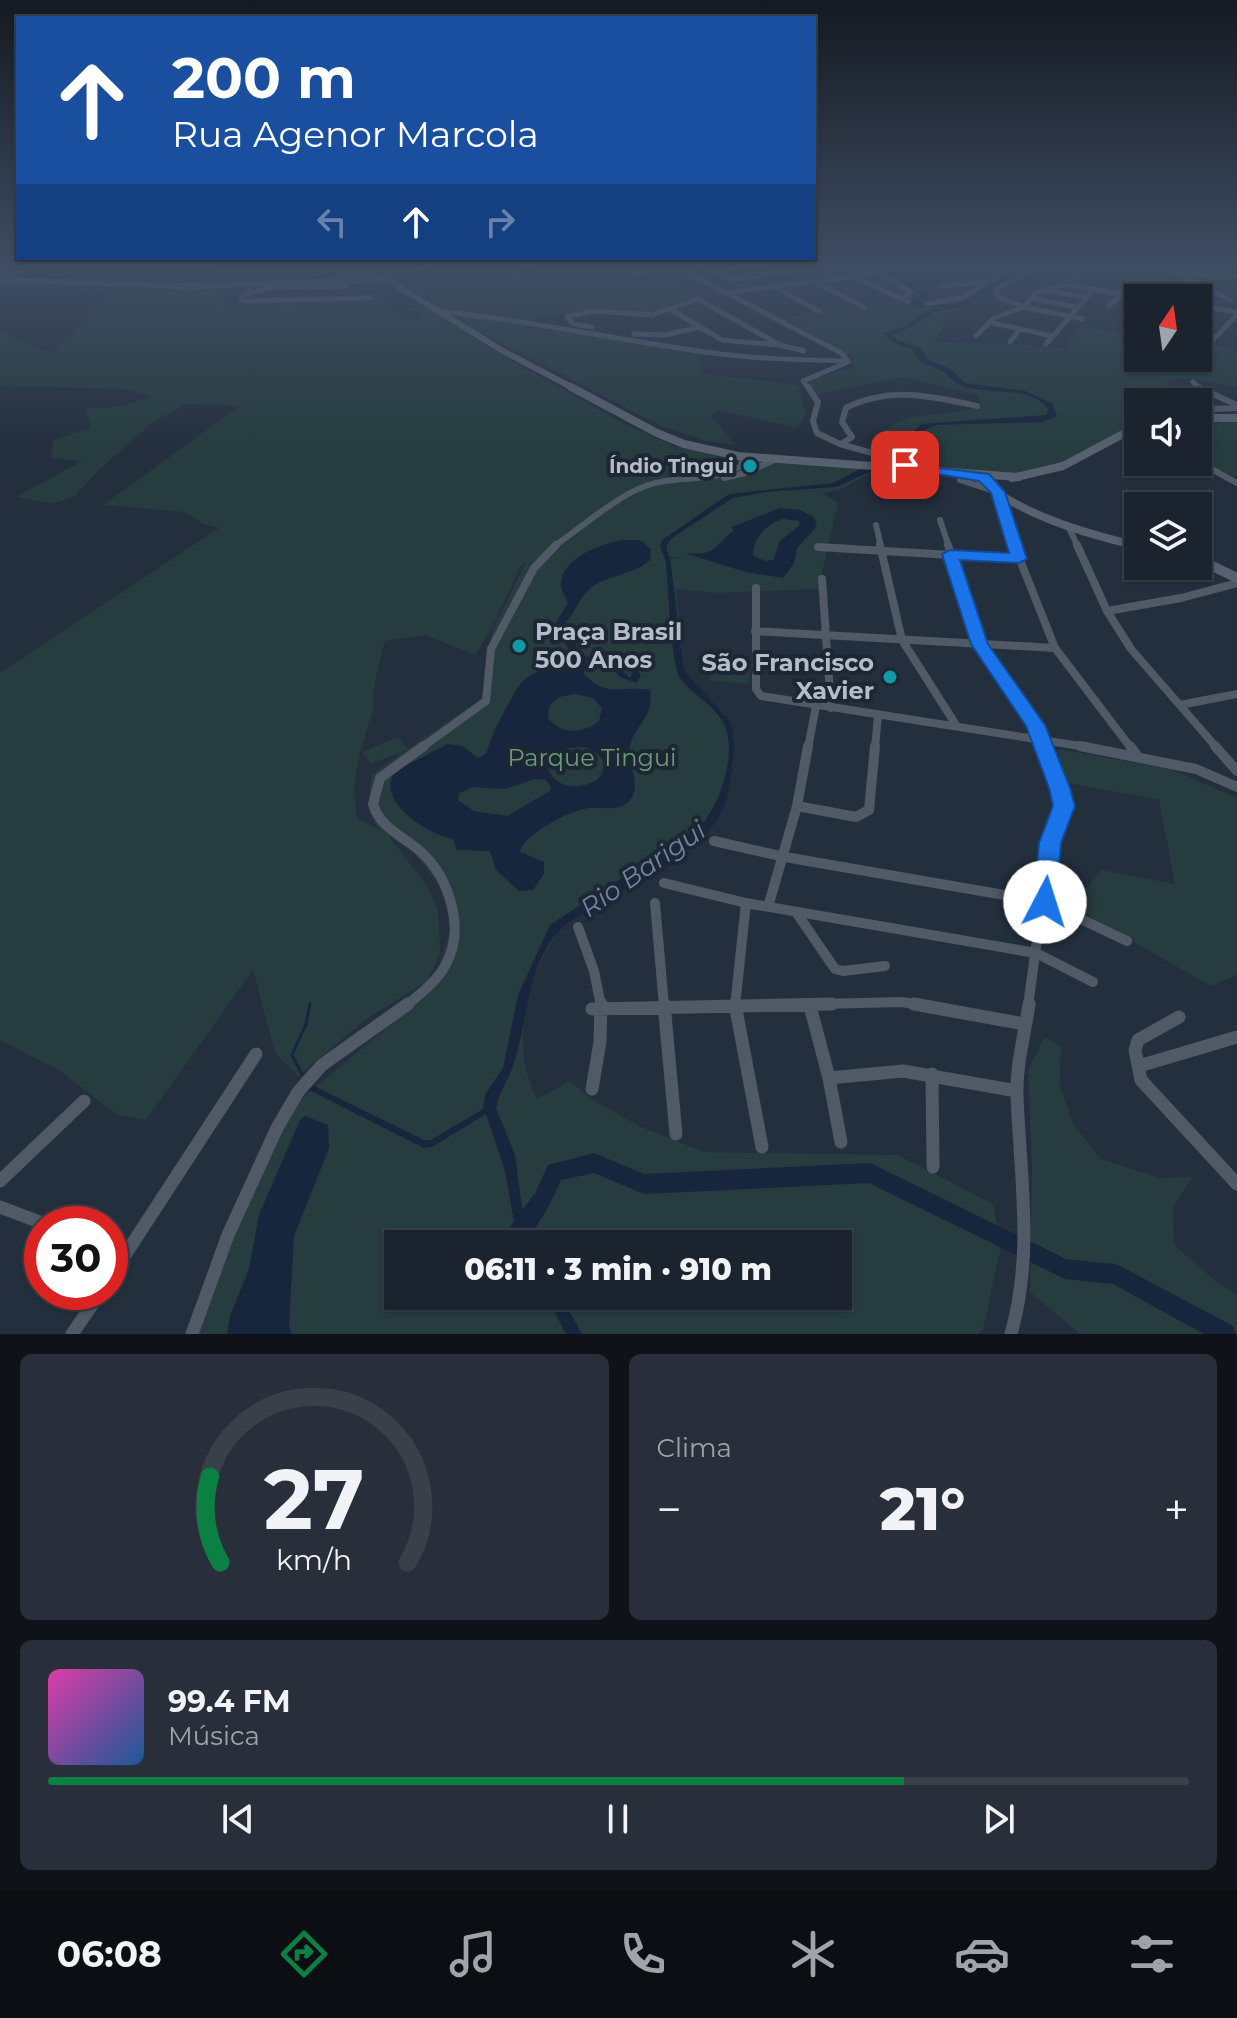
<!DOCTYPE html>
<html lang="pt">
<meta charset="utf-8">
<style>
:root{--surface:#1b232e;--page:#282f3a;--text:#f1f3f6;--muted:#a0a4aa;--line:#39404a;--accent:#0b8043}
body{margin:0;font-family:Montserrat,sans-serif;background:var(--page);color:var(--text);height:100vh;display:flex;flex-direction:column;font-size:30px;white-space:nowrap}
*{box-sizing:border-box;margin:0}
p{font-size:26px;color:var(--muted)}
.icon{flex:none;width:44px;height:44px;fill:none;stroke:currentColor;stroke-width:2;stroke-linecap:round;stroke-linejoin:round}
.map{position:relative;height:1334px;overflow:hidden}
.side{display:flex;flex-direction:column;gap:20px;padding:20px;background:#0f1319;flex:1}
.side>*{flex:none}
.banner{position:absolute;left:16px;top:16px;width:800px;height:244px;border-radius:0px;box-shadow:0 2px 6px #0004,0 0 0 2px var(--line);background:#1a4fa0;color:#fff;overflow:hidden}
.needle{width:52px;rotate:13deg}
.fabs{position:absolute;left:1124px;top:284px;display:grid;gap:16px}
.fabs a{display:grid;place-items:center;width:88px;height:88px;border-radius:0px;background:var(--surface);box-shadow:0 2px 6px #0004,0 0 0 2px var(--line);font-size:40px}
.speed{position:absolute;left:24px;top:1206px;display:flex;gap:16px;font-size:40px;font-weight:700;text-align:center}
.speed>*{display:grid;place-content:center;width:104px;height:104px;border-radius:50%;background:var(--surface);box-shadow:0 2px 6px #0004,0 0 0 2px var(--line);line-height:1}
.speed .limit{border:12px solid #d22;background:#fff;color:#111}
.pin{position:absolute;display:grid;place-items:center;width:68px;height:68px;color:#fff;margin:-34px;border-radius:16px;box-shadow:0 4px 12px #0006}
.me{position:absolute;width:88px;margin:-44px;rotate:5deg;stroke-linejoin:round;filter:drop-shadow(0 0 6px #0008)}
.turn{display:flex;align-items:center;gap:28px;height:168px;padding:0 24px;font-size:36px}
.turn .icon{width:104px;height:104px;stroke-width:2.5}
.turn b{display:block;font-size:56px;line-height:68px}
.lanes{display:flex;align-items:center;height:76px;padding:0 24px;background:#0003;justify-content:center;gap:40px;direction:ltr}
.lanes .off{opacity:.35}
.big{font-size:60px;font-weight:800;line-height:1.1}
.side .tile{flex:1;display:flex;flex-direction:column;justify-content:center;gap:12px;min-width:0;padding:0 28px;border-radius:12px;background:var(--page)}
.side .dial{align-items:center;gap:0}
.dial svg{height:208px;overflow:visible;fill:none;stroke:var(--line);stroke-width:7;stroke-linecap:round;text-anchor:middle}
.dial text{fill:var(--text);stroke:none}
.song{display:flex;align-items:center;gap:24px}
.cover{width:96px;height:96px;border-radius:12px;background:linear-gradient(135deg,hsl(320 70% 55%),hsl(210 70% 35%))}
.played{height:8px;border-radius:4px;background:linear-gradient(90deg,var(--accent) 75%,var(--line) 75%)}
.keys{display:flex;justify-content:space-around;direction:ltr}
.heat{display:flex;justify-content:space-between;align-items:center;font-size:44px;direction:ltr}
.side .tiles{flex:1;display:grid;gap:20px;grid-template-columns:1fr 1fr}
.tile:last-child{grid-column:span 2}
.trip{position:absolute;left:384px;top:1230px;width:468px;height:80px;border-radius:0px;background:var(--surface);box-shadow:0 2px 6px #0004,0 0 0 2px var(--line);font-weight:800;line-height:80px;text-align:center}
.tab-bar{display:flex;height:128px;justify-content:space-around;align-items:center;background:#0b0e12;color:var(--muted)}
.tab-bar .icon{width:56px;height:56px}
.tab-bar .active{color:var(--accent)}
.tab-bar b{font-size:36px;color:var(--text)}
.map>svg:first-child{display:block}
.green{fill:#263c3f;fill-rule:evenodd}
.water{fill:#17263c;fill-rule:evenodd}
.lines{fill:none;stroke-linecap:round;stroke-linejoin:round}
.stream{stroke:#17263c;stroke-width:3}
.river{fill:#17263c;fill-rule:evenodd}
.minor-far4{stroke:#505966;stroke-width:5}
.minor-far3{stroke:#505966;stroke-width:6}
.minor-far2{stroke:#505966;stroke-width:8}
.minor-far1{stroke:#505966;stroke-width:10}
.minor{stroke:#505966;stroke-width:13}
.major-far2{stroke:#56606e;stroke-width:6}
.major-far1{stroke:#56606e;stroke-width:8}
.major{stroke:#56606e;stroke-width:10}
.route{fill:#1a73e8;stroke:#114b97;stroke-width:2}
.culture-dot{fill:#0f9aa8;stroke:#1d2633;stroke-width:3}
.labels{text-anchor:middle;stroke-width:8;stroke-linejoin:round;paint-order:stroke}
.far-poi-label{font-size:20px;font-weight:bold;fill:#b4bcc9;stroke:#1d2633;text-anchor:end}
.poi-label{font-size:24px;font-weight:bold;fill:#b4bcc9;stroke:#1d2633;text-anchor:start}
.park-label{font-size:24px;fill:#6b9a76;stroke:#1d2633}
.water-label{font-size:26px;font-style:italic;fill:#6d86a8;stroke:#1d2633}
</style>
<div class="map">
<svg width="1237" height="1334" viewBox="0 0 1237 1334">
<rect width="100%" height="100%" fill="#242f3e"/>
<!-- green -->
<path class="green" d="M269,265H374L377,277L227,281L230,269Z
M492,265H513L507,272H530L551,265L615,266L647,281L677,284L687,290L692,299L661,313L547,314L534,318L532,324H524L530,328C586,334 644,339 698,354L703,374L798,385L806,414L797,428L718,410L711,415L735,445L706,441L659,425L476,330L389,277L387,270L410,274Z
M833,265H952L979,281C958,282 901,280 891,266L875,272Z
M0,282L238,288L220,306L234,308L390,299L379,306L417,320L421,318L408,309L427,306L493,350L626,425L676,447L712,454L718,459L716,463L664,475L732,469L738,465V456L875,470L840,490L823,493L838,503L818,589L716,593L676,589L684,670L730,721L734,755L729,790L721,815L712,826L652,871L573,920L557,933C525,982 510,1045 537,1099L570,1081L593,1100L639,1126L704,1152L898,1155L993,1204L1001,1245L983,1330L978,1334H197L234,1221L288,1110L431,991L450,931L447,910L439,884L413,852L388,835L425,883L438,909L440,951L435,966L426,982L365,1020L298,1076L275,1053L253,970L146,1120L116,1114L60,1071L0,1040V673L219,528L203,524L185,512L103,505L240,406L187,404L153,422L99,470L75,496L53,504L16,497L82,461L50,458L54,440L91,427L86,409L122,406L151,397L120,388L0,386V331L51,354L111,292L7,287L0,292ZM526,562L492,631L482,698L408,749L398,737L362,752L371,764L406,750L372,775C368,797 366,816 382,832L357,818L354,787L360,752L373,710V690L385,641L425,635L475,655L492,628L520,567ZM398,1244H838V1296H398Z
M974,296L984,298L951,315L932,341C977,345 1021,342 1065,349L1082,325L1138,337V358H1198V351L1207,353L1215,345L1237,350V387C1213,384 1191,373 1166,381L1193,402H1138V422L1078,458L1036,474L942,470L866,450C875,442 884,430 895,424C918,410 967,417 981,403L978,395L903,377L818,394L807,381L854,367L852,358L785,318L900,300L955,305Z
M1237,420V478L1198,460V422Z
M709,665L750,669L749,684L709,680Z
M1058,749L1170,769L1237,798V975L1211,986L1072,907L1101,870L1175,884L1159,800L1063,782Z
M1045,1037L1061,1047L1060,1086L1073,1124L1101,1159L1160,1178L1193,1177L1173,1207L1174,1245L1219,1284L1237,1295V1334H1080L1030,1292L1032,1167L1028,1070Z"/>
<!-- water -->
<path class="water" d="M1023,265L1029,268L1026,272L992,288L973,302L958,308L933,312L916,325L893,335L897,340L920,348L928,360L951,369L965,383L1026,391L1053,404L1057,416L1043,422L938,425L928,428L910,440L894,461L836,487L766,492L733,498L672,538L666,546L669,557H683L670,558L684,670L730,721C736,738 734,757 731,775C729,788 727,804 720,816C703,846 629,886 598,905C585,913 570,920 558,932C528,964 527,1023 514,1063C509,1079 499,1092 496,1108L515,1155L525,1230L533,1244H518L505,1171L486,1114L432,1147L424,1148L305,1088L308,1083L424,1140H431L483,1109L485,1095L503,1068L518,995L550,925L701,826C720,803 739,752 723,722C713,704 689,692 680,678C671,664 668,583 666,562L660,547L662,540L729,494L833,483L882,458L891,450L893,444L909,436L921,424L1046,415L1048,409C1029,385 991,395 965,387C954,384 950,375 940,370C927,364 916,364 912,349L891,342L885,333L906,326L926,310L947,308L968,300L983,287L1021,270Z
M780,508L800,510L814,517L817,526L797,548L794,563L783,578L746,572L687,554C719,553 710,550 733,531L732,527ZM783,519L799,521L800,525L780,541L773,560L765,561L753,555C753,538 767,523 783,519Z
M621,540H640L651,549L650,560C633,575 610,574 592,587C579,597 576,612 565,623L566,630L583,656L612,662L630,678L633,671L623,658L632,653H647L630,659L641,675L637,683L620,677L610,665L586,660L584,674C607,699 622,685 650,690C654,719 636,722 630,746C626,763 642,783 631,799C620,814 599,805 584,809C567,812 522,836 520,852L544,862V874L533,890L519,891L496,870L490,851L457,850L453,839C428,835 374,801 395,771L448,744L462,746L478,758L486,754C491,739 495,728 503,714C523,678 519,676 562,665L570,652L555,624L568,603C566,597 561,592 561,585C561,558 599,545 621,540ZM575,694L593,698L602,708L599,721C583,734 561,735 548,718L549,706L559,697ZM585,747C601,753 610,764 598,779C581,790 557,790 548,769L553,756L567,748ZM535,779L545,780L551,786L550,791L507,816L474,811L458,800L460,793L472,787L505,789Z
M305,1116L328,1125L329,1148L294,1236L289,1326L292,1334H227L230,1316L249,1269L259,1215L300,1120Z
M546,1296H561L582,1334H566Z"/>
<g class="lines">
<!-- stream -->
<path class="stream" d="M302,1074L292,1055L306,1024L310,1004"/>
<!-- river -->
<path class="river" d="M864,265H876L911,275V277L907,280L928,295L917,303L942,302L955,307L952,309C938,305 925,310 912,305L911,301L920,295L900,281V279L903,277Z
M1074,265H1084L1097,270L1100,268V265H1106V269L1097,274Z
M594,1153L644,1174L870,1163L1066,1259L1115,1264L1122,1267L1233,1326L1236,1334H1204L1113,1284L1065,1279L869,1183L644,1194L594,1173L561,1180C553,1198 538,1233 519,1241L512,1238L509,1231L512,1224L535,1193L548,1165Z"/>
<!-- minor-far4 -->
<path class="minor-far4" d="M224,265V285
M502,265L515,275
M618,265L631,274L682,267
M683,265L687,272L841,353L848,361
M775,265L809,272
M827,265L833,268
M1042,265L996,289L998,297L1024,307L1083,319
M1061,265L1081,271
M1160,265L1230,300
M506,269L526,265
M710,270L733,279L798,270
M710,270L741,265
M974,271L977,265
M385,273L434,265
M1178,274L1237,276
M855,277L908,302
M815,282L864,307
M1065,284L1142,298
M250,285V291L241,299L243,301L372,298
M940,286L986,282
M775,287L819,311
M1049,291L1084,297
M731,292L880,273L911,292L901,299
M248,294L267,288L347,286
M1031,298L1076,307
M927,304L962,298L1016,265
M1109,306L1121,295
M1198,306L1237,312
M672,310L722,340L778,345
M444,312C534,321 623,341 713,353C758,359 802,360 848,361
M989,322L1052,336
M592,327L573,324L567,317L594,311L652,315L698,299L780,345L804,351
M634,334L665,335L700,327
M976,336L994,318L1024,307L1036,293L1065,284L1092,265
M1010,342L1020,329
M1046,344L1092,291
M1206,347L1237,315
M1193,382L1200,389
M809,389L803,381L848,362"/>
<!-- minor-far3 -->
<path class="minor-far3" d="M808,387L818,402L813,421L817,433L840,444L925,468
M1198,387L1237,405
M1212,409L1237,408
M841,444L852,437L842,422L846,408C889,386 932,396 977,406
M1206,466L1237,483
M724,478L745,473L777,459
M960,480L997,492L1015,547
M940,520L949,547
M876,525L881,547
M1068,526L1078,547
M553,547C578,530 616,497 643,487C674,474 712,484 741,466L743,459L738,456"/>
<!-- minor-far2 -->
<path class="minor-far2" d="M880,545L902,640L956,725
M948,545L980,644L1035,725L1044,748
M1014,545L1055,648L1131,748
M1077,545L1107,611L1131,649L1217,748
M818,547L1019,559
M822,579L831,708
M756,588V689L761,696L1093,748
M1107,611L1181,598L1237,583
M755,631L1055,648
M1180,705L1237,694
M421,748L486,701L491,649L534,568L556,545
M808,748L816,706
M875,748L878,715"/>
<!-- minor-far1 -->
<path class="minor-far1" d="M1080,746L1196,769L1237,787
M1130,746L1136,754
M1215,746L1237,771
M797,806L856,817L869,810L875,746
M714,841L785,857L1045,902L1127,941
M664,883L746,903L1036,953L1093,982
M655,903L664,1006
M768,907L797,806L808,746
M796,912L835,969L843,971L885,966
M578,927L594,971L601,1006
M405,1006C420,995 436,982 445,966C466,930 450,878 420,851C403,836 380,828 373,804L380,778L424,746
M735,1006L746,903
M744,1006L901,1002L930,1006
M1028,1006L1050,843L1064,806L1043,746"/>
<!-- minor -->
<path class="minor" d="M664,1004L676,1134
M735,1004L762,1147
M914,1004L1024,1024
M810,1006L829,1078L841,1142
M592,1009L832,1004
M1179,1017L1138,1040L1135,1050L1141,1080L1237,1184
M1139,1066L1237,1037
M932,1074L933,1167
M829,1078L903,1071L1017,1091
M592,1089L600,1042L601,1004
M0,1181L84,1101
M0,1207L45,1224
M110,1278L256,1054
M72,1334L101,1292
M192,1334L228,1235L277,1128L298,1092L322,1065L408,1004
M1011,1334C1034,1252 1020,1178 1017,1095C1016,1065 1025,1033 1029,1004"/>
<!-- major-far2 -->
<path class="major-far2" d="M382,265L388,280
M0,280L189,286L388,280
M388,280L503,351L575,389"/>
<!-- major-far1 -->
<path class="major-far1" d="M571,387L657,433L684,444L738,456L1019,477
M1198,418H1237
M974,475C1017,514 1083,533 1138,546
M1012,478L1063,466L1138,426"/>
<!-- major -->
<path class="major" d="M1133,545L1138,546
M1198,559L1237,578"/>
</g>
<!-- sky -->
<linearGradient id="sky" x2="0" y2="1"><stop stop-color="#141a22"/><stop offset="0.59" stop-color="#3f4d63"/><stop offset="1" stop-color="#3f4d63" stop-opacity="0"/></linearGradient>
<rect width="1237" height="452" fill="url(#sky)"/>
<!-- route -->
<path class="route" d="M900,457L940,468L989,474L1005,492L1027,559L1019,563L960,560L988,644L1045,725L1070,788L1075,806L1061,843L1056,902L1053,908L1045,911L1037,908L1033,902L1039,843L1053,806L1049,788L1026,726L971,644L942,554L950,550L1009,553L991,493L979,481L900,468L893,461Z"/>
<!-- markers -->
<g class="culture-dot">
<circle cx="750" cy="466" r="8"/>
<circle cx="519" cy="646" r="8"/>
<circle cx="890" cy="677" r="8"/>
</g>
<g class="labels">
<!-- far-poi labels -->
<g class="far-poi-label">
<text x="734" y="473">Índio Tingui</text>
</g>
<!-- poi labels -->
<g class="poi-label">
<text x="535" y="640">Praça Brasil<tspan x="535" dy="28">500 Anos</tspan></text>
<text x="874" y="671" text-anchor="end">São Francisco<tspan x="874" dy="28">Xavier</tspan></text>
</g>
<!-- park labels -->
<g class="park-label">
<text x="592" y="766">Parque Tingui</text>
</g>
<!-- water labels -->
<g class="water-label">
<text transform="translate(643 869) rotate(-35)" y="9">Rio Barigui</text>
</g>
</g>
</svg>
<div class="fabs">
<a><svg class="needle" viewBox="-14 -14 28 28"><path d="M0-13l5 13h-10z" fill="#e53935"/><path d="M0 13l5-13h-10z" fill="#a0a4aa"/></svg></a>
<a><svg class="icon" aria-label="sound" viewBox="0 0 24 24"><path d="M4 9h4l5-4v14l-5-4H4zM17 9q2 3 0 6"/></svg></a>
<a><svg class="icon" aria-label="layers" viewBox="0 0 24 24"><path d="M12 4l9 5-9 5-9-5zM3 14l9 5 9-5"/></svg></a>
</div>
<div class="speed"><div class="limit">30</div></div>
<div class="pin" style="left:905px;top:465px;background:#d93025"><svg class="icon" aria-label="arrive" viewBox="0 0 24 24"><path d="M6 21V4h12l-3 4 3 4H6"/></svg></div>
<svg class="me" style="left:1045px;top:902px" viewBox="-20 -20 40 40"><circle r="19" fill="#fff"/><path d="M0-13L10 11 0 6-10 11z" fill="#1a73e8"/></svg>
<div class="trip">06:11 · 3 min · 910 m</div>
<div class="banner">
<div class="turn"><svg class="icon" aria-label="ahead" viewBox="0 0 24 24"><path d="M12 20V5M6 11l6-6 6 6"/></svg><div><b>200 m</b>Rua Agenor Marcola</div></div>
<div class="lanes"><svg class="icon off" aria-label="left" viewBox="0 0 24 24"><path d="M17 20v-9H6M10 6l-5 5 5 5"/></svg><svg class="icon" aria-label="ahead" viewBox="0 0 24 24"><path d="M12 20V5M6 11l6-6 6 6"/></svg><svg class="icon off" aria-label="right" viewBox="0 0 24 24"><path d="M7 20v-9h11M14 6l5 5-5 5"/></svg></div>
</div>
</div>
<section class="side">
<div class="tiles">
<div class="tile dial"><svg viewBox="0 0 100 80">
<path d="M14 69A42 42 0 1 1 86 69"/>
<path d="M14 69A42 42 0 0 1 10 36" stroke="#0b8043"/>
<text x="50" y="56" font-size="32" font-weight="700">27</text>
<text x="50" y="72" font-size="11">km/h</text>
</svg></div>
<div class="tile"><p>Clima</p>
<div class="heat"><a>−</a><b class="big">21°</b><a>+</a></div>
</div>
<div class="tile">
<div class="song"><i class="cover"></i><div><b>99.4 FM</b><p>Música</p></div></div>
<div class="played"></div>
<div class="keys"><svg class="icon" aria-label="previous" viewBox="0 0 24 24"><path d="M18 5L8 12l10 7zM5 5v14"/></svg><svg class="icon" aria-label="pause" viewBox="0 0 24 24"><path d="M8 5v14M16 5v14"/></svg><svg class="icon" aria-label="next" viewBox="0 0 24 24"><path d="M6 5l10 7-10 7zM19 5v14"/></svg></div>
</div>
</div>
</section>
<nav class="tab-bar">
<b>06:08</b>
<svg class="icon active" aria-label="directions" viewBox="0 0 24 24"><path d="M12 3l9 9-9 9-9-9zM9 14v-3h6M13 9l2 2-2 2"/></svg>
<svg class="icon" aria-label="music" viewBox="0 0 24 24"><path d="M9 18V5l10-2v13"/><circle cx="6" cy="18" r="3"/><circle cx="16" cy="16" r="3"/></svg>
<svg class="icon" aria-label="phone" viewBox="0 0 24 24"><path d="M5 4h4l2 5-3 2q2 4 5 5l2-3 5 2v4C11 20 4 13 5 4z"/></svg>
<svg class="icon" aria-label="climate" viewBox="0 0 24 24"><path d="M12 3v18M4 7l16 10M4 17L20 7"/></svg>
<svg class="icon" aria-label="car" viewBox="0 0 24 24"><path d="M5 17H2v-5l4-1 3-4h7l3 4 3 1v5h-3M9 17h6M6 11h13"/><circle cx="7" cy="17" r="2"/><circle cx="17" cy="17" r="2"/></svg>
<svg class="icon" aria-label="filters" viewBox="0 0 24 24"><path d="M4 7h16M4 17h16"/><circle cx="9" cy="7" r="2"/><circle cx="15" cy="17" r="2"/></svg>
</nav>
